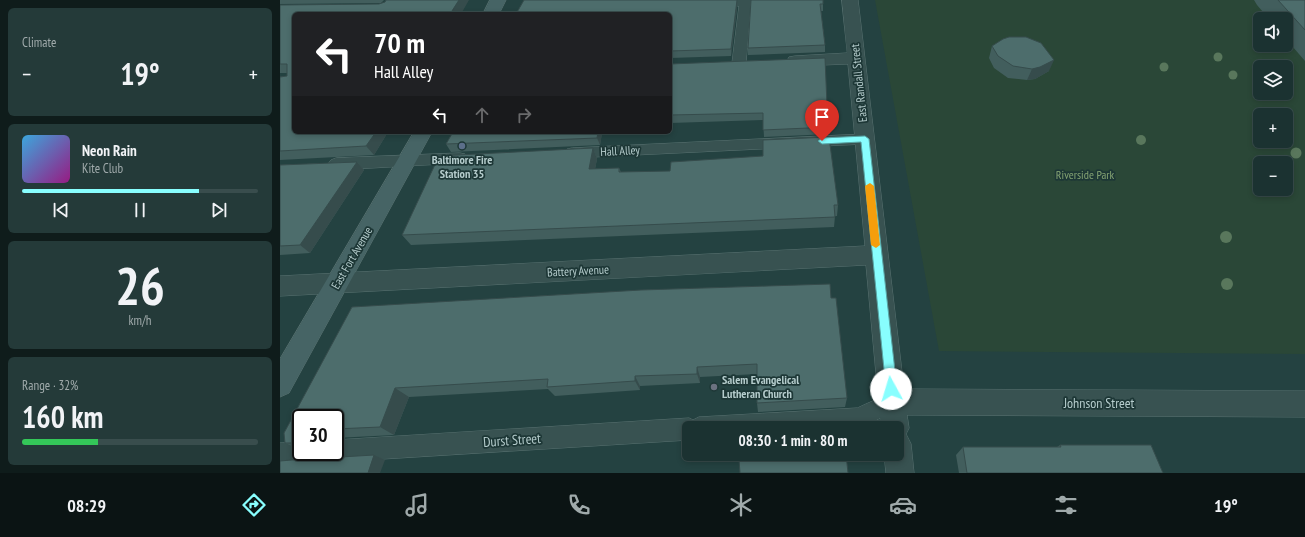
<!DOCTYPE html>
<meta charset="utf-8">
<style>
:root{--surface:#1b3231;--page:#243a39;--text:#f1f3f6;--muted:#a0aaab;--line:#394d4d;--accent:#88fefe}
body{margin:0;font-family:"PT Sans Narrow",sans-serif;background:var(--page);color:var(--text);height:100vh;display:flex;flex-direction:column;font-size:15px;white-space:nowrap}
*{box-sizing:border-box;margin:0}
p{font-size:13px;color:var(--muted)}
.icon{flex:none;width:22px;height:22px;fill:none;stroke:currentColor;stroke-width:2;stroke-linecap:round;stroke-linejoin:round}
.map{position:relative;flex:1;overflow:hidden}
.sheet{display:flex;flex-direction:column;gap:8px;padding:8px;background:#0f1c1b;width:280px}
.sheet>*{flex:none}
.guide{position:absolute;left:12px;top:12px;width:380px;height:122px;border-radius:6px;box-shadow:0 2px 6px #0003,0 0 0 1px var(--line);background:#202124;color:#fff;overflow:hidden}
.tools{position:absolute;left:973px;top:12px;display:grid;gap:8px}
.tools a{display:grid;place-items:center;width:40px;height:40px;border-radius:6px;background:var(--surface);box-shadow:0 2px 6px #0003,0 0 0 1px var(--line);font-size:20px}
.speed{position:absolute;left:12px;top:409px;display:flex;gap:8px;font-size:20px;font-weight:700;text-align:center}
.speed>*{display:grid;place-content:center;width:52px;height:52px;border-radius:50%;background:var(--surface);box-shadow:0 2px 6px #0003,0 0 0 1px var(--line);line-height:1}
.speed .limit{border:2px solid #111;border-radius:6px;background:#fff;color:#111}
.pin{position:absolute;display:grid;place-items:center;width:34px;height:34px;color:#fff;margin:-41px -17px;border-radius:50% 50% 50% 0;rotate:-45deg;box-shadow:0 0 4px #0007}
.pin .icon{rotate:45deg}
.me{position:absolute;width:44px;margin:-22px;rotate:354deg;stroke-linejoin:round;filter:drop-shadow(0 0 3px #0008)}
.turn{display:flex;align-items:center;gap:14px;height:84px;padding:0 16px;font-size:18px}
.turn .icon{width:52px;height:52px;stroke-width:2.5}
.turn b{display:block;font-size:28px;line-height:34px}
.lanes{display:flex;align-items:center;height:38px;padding:0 16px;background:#0003;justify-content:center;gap:20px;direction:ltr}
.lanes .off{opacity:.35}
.big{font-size:30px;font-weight:700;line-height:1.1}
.sheet .tile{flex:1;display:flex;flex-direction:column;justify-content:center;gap:6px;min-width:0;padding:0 14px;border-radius:6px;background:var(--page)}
.sheet .dial{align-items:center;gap:0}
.dial b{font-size:52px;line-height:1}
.song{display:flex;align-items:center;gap:12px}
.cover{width:48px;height:48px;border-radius:6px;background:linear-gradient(135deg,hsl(200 70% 55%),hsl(310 70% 35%))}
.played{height:4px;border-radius:2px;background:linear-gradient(90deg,var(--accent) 75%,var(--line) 75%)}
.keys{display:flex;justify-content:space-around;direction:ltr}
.heat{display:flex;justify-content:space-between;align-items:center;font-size:22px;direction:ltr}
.charge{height:6px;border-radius:3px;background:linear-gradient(90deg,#34c759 32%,var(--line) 0)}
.trip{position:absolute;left:402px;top:421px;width:222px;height:40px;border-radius:6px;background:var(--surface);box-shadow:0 2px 6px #0003,0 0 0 1px var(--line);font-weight:700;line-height:40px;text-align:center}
.menu{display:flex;height:64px;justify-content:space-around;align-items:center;background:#0b1414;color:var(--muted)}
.menu .icon{width:28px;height:28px}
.menu .current{color:var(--accent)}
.menu b{font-size:18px;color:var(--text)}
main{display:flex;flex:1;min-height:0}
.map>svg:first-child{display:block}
.green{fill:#2a4737;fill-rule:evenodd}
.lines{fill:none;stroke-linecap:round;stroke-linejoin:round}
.lane-casing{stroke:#597271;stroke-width:1}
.street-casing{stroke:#597271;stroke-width:1}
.secondary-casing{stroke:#597271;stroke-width:1}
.lane{fill:#385251;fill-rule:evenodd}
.street{fill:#385251;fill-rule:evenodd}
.secondary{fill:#466465;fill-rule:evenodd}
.tree{fill:#59775c}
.wall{fill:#425e5d}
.shaded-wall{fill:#364c4c}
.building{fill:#4d6d6c;stroke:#364c4c}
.route{fill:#88fefe;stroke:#58a5a5}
.slow{fill:#f59e0b}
.service-dot{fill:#5c6f8a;stroke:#1d3736;stroke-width:1.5}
.worship-dot{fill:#6b7280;stroke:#1d3736;stroke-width:1.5}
.labels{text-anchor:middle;stroke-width:3.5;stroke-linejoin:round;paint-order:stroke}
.street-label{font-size:12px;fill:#b5cccc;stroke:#1d3736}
.poi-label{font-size:12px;font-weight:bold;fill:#b5cccc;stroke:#1d3736}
.park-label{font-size:12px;fill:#84a372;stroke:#1d3736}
.near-street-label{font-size:14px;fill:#b5cccc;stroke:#1d3736}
</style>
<main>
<section class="sheet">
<div class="tile"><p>Climate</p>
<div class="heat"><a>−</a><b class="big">19°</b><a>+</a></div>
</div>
<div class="tile">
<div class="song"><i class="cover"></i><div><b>Neon Rain</b><p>Kite Club</p></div></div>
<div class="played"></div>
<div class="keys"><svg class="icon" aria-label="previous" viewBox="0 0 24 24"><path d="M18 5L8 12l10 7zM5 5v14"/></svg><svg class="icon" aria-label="pause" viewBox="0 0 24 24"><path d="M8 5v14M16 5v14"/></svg><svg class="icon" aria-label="next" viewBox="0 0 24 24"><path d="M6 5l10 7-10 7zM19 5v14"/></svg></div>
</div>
<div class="tile dial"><b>26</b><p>km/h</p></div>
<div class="tile"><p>Range · 32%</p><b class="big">160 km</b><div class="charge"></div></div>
</section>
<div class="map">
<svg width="1025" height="473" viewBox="0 0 1025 473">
<rect width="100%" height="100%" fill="#244241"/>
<!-- green -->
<path class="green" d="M595,0H1025V354L659,351ZM980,19H1006V45H980ZM980,67H1006V93H980ZM980,115H1006V141H980ZM980,163H1006V189H980Z"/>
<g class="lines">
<!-- lane casing -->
<g class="lane-casing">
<path id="lane" d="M335,0H347L344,14H332Z
M430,0H471L466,63L464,66H454L452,63L459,6L430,4L428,2Z
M585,134L590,135L592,139L590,143L585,144L292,158L287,157L284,153L287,149L292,148Z
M180,153L185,154L188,158L185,162L180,163L56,170L51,168L48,164L51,160L56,158Z
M613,392L620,395L623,402L620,409L579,428H409V440L55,462L47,459L45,453L42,460L34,463L0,465V443L21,442V452H55V440L409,418L413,420L419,417L577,408Z"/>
</g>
<!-- street casing -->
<g class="street-casing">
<path id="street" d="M562,0H578L624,389L1025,391V417L627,415L629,428L626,434L631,444L634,473H606L604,454H617V428H601L586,265L0,296V276L585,246L568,64L515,66L509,65L507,61L509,57L515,56L567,53Z"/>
</g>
<!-- secondary casing -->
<g class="secondary-casing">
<path id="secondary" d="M210,0H226L219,14H203Z
M134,132H152L9,393L0,397V359Z"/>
</g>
<!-- lane -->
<use href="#lane" class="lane"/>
<!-- street -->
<use href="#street" class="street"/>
<!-- secondary -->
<use href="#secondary" class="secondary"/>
</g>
<!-- trees -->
<g class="tree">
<circle cx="938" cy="57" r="4.5"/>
<circle cx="884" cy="67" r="4.5"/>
<circle cx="953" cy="75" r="4.5"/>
<circle cx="861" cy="140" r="5"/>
<circle cx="1016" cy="153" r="5.5"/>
<circle cx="946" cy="237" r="6"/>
<circle cx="947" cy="284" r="6"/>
</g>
<!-- wall -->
<path class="wall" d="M0,0H104L101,3L0,4Z
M471,0L543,4V11H541L545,45V52L468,55V48Z
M974,0H1025V61L1006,39V19H989L977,5Z
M0,5L108,132L94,155L0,160V77L7,76V73H0Z
M457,8L451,56L390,58V14Z
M712,46L769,71L755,79L747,80L728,78L714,68L709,58Z
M390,64L547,105L551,127L550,134L484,137L483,120L390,123Z
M173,132H338L322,133L320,145L171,152L166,144Z
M313,148L317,159L315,169L339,168L341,172L558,205L557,216H555L554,227L131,245L122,235Z
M77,162L84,170L30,253L0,255V165Z
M551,298L567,398L565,407L478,412L477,403V374L420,377V383L360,386V390L275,396L268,389L129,397L114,435L55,438V418H21V450L5,443L72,307Z
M780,445L883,473H679L676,455L683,447H777Z"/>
<!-- shaded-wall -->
<path class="shaded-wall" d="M179,0H189L181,14H170Z
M457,0V8L451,56V49Z
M774,60L769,71L755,79L747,80L752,69Z
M96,132H108L94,155L86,146Z
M318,132H322V133L320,145L317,138Z
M313,148L317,159L313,180L309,169Z
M77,162L84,170L30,253L20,245Z
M417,367L420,377V383L417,374Z
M355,376L360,386V390L355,381Z
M115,388L129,397L114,435L100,427Z
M33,452L45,457L46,460L35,455Z
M94,455L105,460L100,473H88Z"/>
<!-- building -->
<path class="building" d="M106,0H179L170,14H14V132H96L86,146L0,151V77L7,76V64H0V5L99,4L105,2Z
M244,0H457L451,49L390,51V14H236Z
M471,0H543V4H540L545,45L468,48Z
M998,0H1025V30Z
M729,37H746L761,43L774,60L760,67L752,69L733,66L718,56L712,46L723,39Z
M545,58L547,105H549L551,127L483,130V113L390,115V64Z
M173,132H318L317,138L166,144Z
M549,137L558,205H554L555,217L122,235L159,156L313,148L309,169L339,168V172L390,171L391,162L483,156V140Z
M77,162L20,245L0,246V165Z
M550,284L551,298H556L567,398L477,403V364L417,367V374L355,376V381L267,387L268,379L115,388L100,427L55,429V418H21V443H5L4,433L72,307L361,290Z
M477,422H565V428H477Z
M780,445H871L883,473H687L683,447H781Z
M33,452L35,455L44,458L94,455L88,473H0V461L23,459L31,456Z
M463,454H566L568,473H460L459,460L463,459Z"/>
<!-- route -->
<path class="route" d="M585,136L589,139L617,389L615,392L611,394L607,392L606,389L581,142L542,144L538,141L542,138Z"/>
<!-- slow -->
<path class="slow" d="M590,183L594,186L600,245L596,248L591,245L585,186Z"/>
<!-- markers -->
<circle class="service-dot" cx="182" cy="146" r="4"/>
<circle class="worship-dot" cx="434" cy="387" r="4"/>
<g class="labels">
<!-- street labels -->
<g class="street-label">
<text transform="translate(579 83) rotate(-96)" y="4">East Randall Street</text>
<text transform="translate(340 151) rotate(-3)" y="4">Hall Alley</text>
<text transform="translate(72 258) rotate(-60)" y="4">East Fort Avenue</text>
<text transform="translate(298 271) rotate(-3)" y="4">Battery Avenue</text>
</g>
<!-- poi labels -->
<g class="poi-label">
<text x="182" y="164">Baltimore Fire<tspan x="182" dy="14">Station 35</tspan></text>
<text x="442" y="384" text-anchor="start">Salem Evangelical<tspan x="442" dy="14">Lutheran Church</tspan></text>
</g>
<!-- park labels -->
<g class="park-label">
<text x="805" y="179">Riverside Park</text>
</g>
<!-- near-street labels -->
<g class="near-street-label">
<text x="819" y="408">Johnson Street</text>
<text transform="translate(232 440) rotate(-4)" y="5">Durst Street</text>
</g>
</g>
</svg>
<div class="tools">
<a><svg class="icon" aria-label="sound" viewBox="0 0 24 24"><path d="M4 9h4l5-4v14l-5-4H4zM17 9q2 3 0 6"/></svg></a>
<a><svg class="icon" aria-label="layers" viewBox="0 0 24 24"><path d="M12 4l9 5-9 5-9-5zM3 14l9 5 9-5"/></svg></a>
<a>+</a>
<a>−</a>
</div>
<div class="speed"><div class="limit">30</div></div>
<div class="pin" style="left:542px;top:141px;background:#d93025"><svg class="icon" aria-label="arrive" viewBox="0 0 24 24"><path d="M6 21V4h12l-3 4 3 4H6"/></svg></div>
<svg class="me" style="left:611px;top:389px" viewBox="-20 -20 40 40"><circle r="19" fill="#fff"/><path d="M0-13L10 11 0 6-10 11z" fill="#88fefe"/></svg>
<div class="trip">08:30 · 1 min · 80 m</div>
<div class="guide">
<div class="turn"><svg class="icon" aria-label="left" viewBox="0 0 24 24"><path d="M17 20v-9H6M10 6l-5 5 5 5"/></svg><div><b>70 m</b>Hall Alley</div></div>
<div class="lanes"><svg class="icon" aria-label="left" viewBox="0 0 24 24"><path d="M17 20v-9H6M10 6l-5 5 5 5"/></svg><svg class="icon off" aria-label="ahead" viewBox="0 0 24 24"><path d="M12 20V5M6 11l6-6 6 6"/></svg><svg class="icon off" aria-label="right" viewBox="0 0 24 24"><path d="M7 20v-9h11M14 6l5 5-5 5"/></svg></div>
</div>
</div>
</main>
<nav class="menu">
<b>08:29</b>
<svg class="icon current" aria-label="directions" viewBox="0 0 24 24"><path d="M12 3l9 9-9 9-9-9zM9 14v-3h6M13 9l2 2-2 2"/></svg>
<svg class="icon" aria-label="music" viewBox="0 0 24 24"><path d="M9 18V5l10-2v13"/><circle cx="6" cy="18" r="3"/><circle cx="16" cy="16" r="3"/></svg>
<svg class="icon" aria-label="phone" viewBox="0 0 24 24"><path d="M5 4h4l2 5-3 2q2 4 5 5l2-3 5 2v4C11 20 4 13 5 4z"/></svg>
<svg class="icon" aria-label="climate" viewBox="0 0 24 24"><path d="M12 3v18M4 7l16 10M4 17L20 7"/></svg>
<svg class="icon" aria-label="car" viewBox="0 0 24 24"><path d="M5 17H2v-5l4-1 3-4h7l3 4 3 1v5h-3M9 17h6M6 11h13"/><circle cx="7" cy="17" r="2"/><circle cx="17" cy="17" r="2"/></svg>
<svg class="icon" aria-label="filters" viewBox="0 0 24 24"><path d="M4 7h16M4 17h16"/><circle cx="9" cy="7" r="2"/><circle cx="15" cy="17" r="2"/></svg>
<b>19°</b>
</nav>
